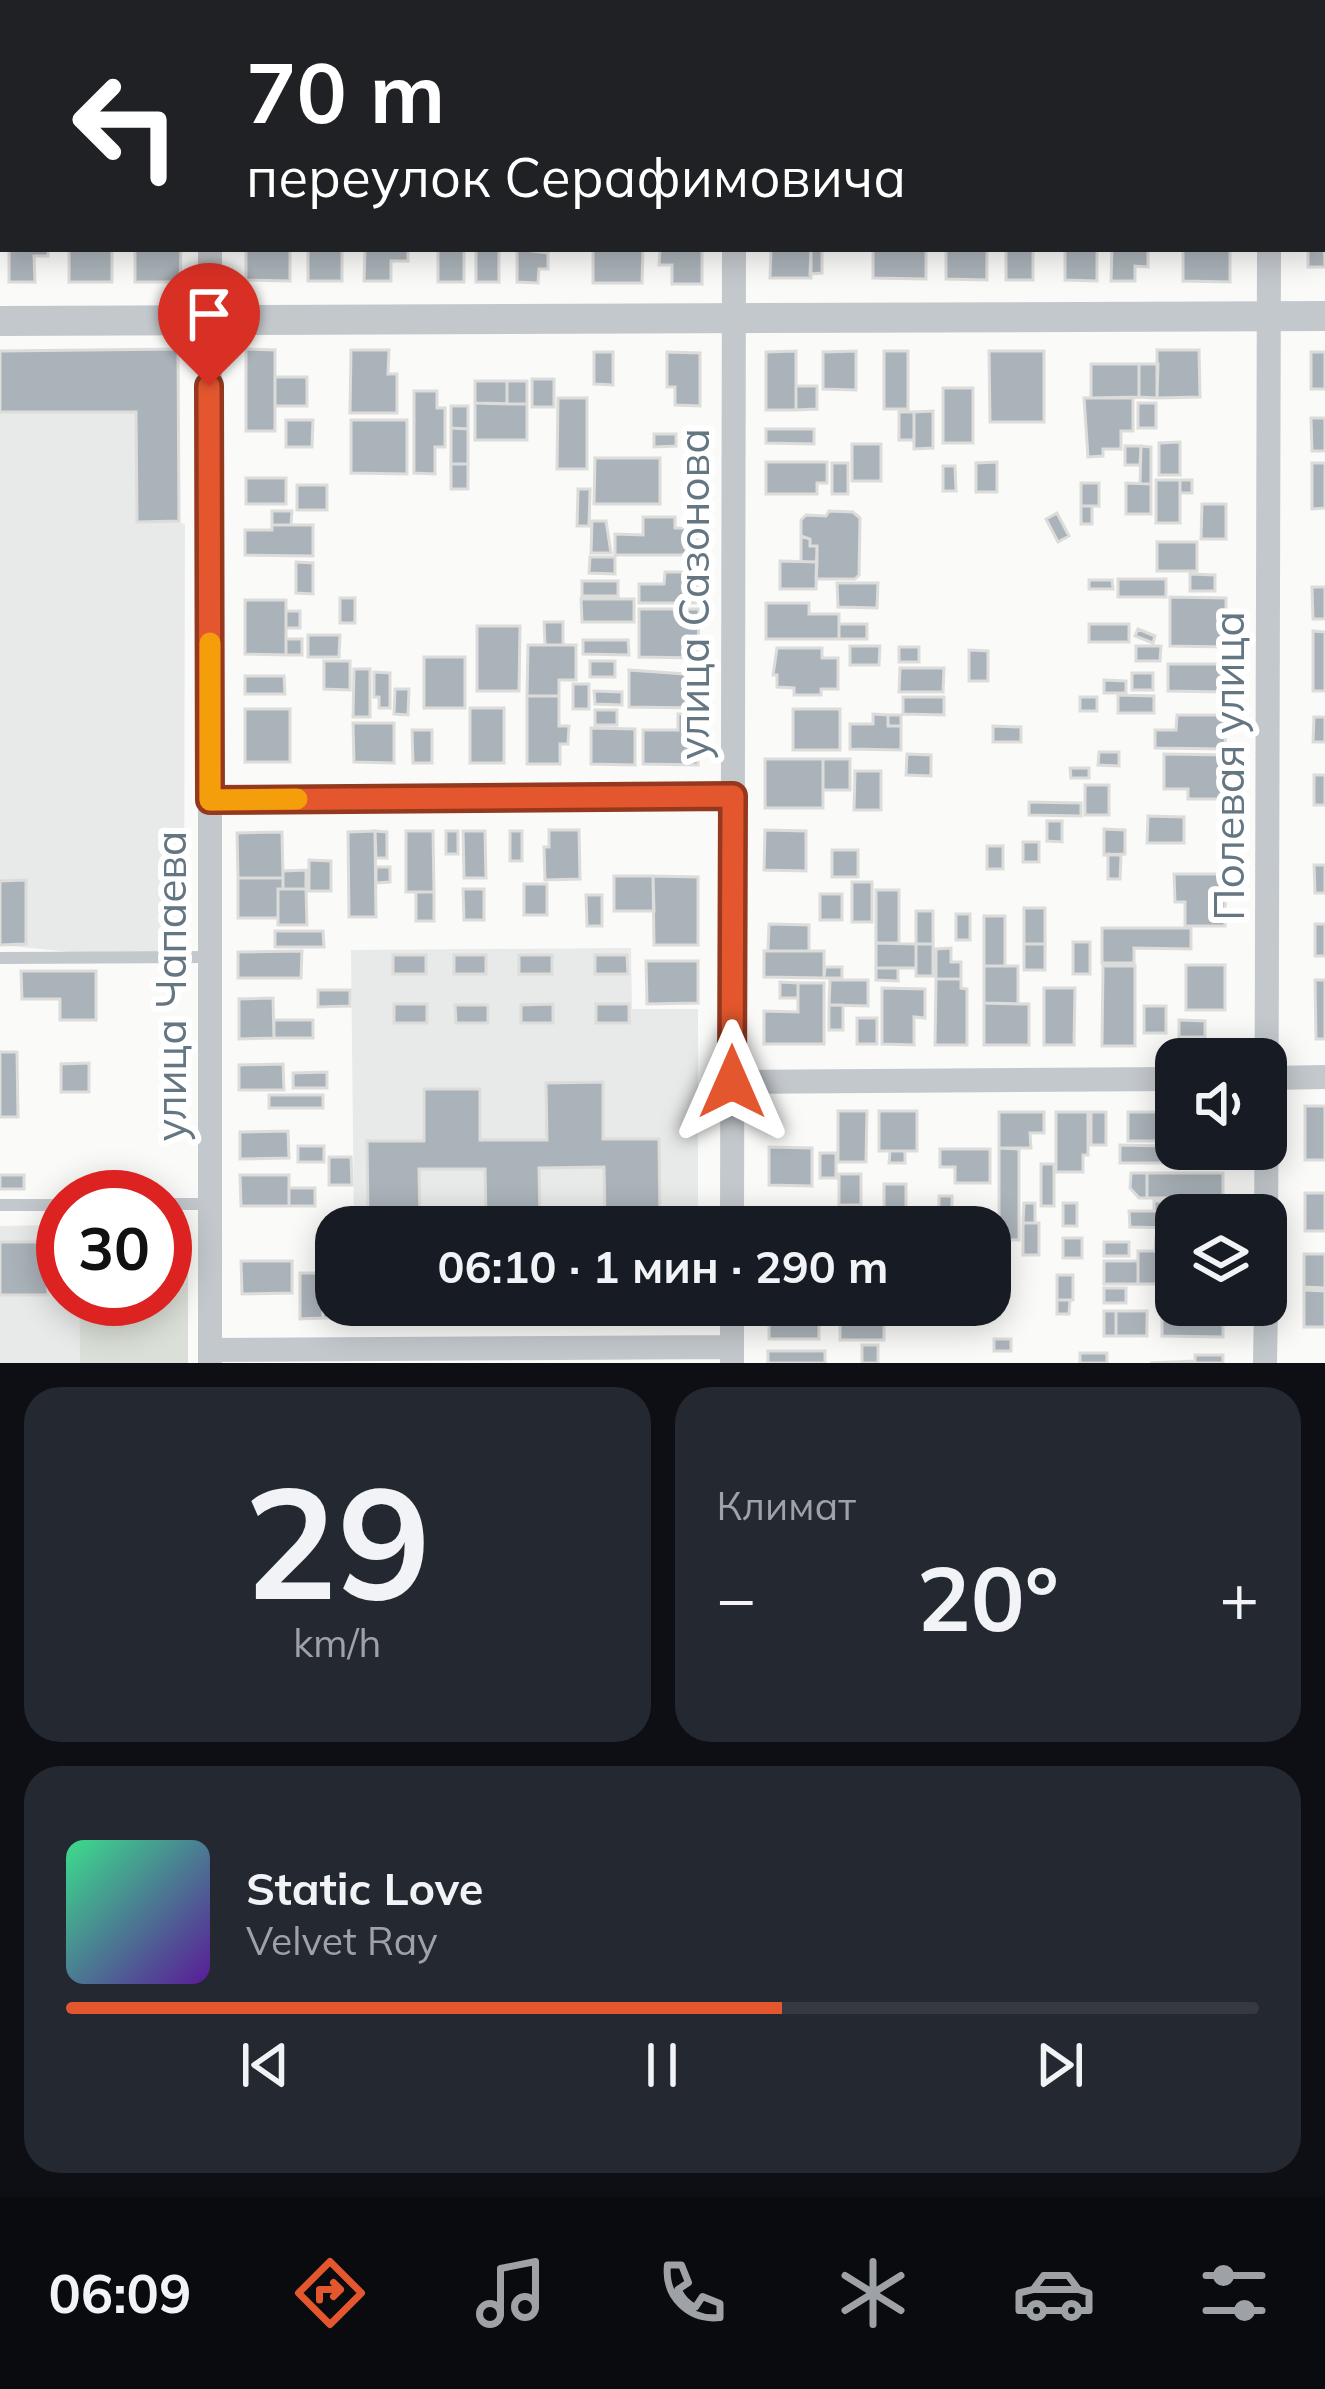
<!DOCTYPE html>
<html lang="ru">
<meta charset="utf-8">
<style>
:root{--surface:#171b24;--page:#242831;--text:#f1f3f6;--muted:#9ea1a6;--line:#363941;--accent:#e4572e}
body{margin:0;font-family:Mulish,sans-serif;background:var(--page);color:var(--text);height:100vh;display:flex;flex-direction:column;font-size:45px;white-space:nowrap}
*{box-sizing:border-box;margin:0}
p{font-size:39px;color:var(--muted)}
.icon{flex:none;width:66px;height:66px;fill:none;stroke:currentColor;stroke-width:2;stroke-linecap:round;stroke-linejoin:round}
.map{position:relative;height:1363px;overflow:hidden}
.details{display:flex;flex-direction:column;gap:24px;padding:24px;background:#0d0f14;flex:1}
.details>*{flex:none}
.banner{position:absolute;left:0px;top:0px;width:1326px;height:252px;box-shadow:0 6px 30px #0003;background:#202124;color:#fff;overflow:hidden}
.buttons{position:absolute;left:1155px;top:1038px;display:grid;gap:24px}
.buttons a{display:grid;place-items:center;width:132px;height:132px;border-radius:24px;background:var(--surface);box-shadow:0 6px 30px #0003;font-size:60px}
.speed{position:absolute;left:36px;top:1170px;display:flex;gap:24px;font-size:60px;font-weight:700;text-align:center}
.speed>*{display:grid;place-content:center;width:156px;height:156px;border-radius:50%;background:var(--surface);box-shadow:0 6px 30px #0003;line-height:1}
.speed .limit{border:18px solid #d22;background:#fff;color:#111}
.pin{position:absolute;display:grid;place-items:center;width:102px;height:102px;color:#fff;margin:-123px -51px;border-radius:50% 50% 50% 0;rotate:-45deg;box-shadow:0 0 12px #0007}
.pin .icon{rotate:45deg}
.me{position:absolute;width:132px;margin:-66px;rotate:0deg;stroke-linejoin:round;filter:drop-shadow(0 0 9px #0008)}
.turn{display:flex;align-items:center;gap:42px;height:252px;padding:0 48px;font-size:54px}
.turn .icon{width:156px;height:156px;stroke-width:2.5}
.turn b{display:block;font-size:84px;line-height:102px}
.big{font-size:90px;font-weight:700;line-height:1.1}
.details .tile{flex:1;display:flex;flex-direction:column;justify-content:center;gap:18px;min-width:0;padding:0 42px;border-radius:36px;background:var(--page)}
.details .dial{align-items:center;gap:0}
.dial b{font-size:156px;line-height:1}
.song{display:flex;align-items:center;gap:36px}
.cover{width:144px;height:144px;border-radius:18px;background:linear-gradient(135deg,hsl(150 70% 55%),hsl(270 70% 35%))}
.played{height:12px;border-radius:6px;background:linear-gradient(90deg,var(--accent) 60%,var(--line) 60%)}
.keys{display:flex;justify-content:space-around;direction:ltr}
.heat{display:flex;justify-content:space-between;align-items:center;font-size:66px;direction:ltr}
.details .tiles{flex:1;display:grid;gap:24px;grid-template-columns:1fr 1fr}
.tile:last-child{grid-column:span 2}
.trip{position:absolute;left:315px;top:1206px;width:696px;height:120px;border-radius:36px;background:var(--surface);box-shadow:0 6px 30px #0003;font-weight:700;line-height:120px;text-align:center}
.tabs{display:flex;height:192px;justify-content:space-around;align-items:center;background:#090b0e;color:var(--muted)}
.tabs .icon{width:84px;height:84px}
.tabs .current{color:var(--accent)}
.tabs b{font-size:54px;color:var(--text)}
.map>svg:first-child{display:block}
.built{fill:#e8e9e9}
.green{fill:#dadfd7}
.building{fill:#aab3b9;stroke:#dcdcda;stroke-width:3}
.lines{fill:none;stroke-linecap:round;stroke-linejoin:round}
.service{stroke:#c3c8cc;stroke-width:12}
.minor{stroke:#c3c8cc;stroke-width:24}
.tertiary{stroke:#c3c8cc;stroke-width:30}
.route-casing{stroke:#94391e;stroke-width:30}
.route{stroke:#e4572e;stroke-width:21}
.slow{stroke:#f59e0b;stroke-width:21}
.labels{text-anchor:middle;stroke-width:12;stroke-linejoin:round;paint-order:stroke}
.street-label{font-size:42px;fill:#657683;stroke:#fff}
</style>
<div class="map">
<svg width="1325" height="1363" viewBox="0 0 1325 1363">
<rect width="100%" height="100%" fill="#fafaf8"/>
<!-- built -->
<path class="built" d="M178,349L179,521L185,525L184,953L90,954L0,945V351Z
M631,948L632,1009H698V1227H354L351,950Z
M63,1225V1299H79L80,1363H0V1226Z
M354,1305H698V1317L354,1318Z"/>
<!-- green -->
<path class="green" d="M165,1225L182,1228L188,1238V1363H80L79,1299H165Z"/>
<!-- building -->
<path class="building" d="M398,0H451V3H398Z
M1323,202L1325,267H1308V249H1323Z
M9,249H48V256H34L35,282H9Z
M69,249H112V282H69Z
M135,249H181L180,282H135Z
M246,249H290V281L246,280Z
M308,249H342V281H308Z
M365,249H408V261H391V281H364Z
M438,249H464V282H438Z
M476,249H499V282H476Z
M517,249L548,253V269H539L538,283L517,282Z
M593,249H643L642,283H593Z
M660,249H702V284H672V265H659Z
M771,249H811V278H770Z
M811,249H822V273L810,274Z
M873,249H926V279L873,278Z
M946,249H987V280L946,279Z
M1006,249H1033V280H1006Z
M1065,249H1097V281L1065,280Z
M1112,249H1148V267L1135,266V281H1111Z
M1183,249H1230V282L1183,281Z
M178,349L179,521L137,522L136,412H0V351Z
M246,349L275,350V431H246Z
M351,350H389L388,374H397V413H350Z
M1157,350H1199L1200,397L1157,398Z
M796,351V410H766V352Z
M856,351V390L823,389V352Z
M884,351H908V409H884Z
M989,351H1044V422H990Z
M594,352H613V385L594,384Z
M667,352L700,353V406L675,405V387H667Z
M1311,352H1325V389H1311Z
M1091,364H1139V397L1091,398Z
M1139,364H1158L1157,398L1139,397Z
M275,377H307V406H275Z
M532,379H554V407H532Z
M475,381H507V404L475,403Z
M507,381H527V404H507Z
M796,386H817V409L796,410Z
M943,388H973V443H943Z
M414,391H437V408H445V447H435V474L414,473Z
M558,398H587V469H557Z
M1084,398H1133V431H1121V449H1103V456L1088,457Z
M475,403L527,404V440H475Z
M1138,403H1156V428H1138Z
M451,406H468V429L451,428Z
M933,411V448L914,449V412Z
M899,412H914V440H899Z
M1311,418H1325V451H1312Z
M286,420H313L312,447H286Z
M351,420H407V474L351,473Z
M451,428L468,429V464H451Z
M766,429H814V444L766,443Z
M654,434H676V446L654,447Z
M1180,442V475H1159V443Z
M852,444H881V481H852Z
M1125,446H1141L1140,465H1125Z
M1141,446L1151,447V484H1140Z
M595,458H660V504H594Z
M766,462H827V483H817V494H766Z
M997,462V492H976V463Z
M832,463H848V494H832Z
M1312,463H1325V508L1312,509Z
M451,464H468V489H451Z
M943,466H955L956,491H943Z
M246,478H286V504H246Z
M1156,480H1180V523H1156Z
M1180,480H1192V493H1180Z
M1081,483H1099V506H1081Z
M1126,483L1151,484V514H1126Z
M297,485H327V510H297Z
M578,489H590L589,526H577Z
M1202,504H1226V539H1201Z
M1081,506H1092V524H1081Z
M272,511H292L291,525H272Z
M829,511L853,512L860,518L859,575L855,579H816L817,546H810V539L801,536V520L806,515L826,516Z
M1057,513L1069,536L1058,542L1046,519Z
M643,517H675V528H699V555H615V534L643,535Z
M592,521H606L611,553H591Z
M272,525H313V556L245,555V530H272Z
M801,536L810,539V546H817V562H801Z
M1157,542H1197V571H1157Z
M590,557H615V574L589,573Z
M780,561L817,562L816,589H780Z
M296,562L313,563V594L296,593Z
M665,572H699V603H639V584H664Z
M1190,574L1215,575V591H1190Z
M1118,579H1166V597H1118Z
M1089,580H1112L1113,589H1089Z
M582,581H618V596H582Z
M837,583H878L877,608L838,607Z
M1312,587H1325V619H1313Z
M1170,597L1226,598V647L1170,646Z
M340,598H355V623H340Z
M581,599H634V622H582Z
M245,600H286V655L245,654Z
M766,603H809V614H839V639H766Z
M639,609H699L698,658L639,657Z
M286,611H300V628H286Z
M544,622H563V645H545Z
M839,624H867V639H839Z
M1089,624H1129V642H1089Z
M477,626H520L519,691H477Z
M1138,629L1155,636L1153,643L1135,636Z
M1313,631L1325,632V691H1313Z
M308,635H340L339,657H308Z
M286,639H302V655H286Z
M583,640H628L629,655L583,654Z
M528,645H576V680H559V696H527Z
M850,646H880L879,665H850Z
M1136,646H1161L1160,661H1136Z
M899,647H919V662H899Z
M777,648H822V658H838V689H821V695H794V688L777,687V675H773Z
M969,650L988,651V681H969Z
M424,657H465V708H424Z
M324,661H350V690L324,689Z
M590,661H615V677H590Z
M1168,664H1226V692L1168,691Z
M900,668H944L943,692H899Z
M354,669H370V717H353Z
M629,670L699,675V708L629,707Z
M374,672L390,673V708H379V697H374Z
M1132,673H1153V690H1132Z
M245,676H284L285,694H245Z
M1104,680L1126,681V693H1104Z
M573,684H589V709H573Z
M395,689H409L408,715L394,714Z
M594,691L622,692V705L595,704Z
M1118,695L1154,696V713H1118Z
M527,696H559V726H569L568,744H560V764H527Z
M903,697H944V715L903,714Z
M1080,697H1097V711H1080Z
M470,708H504V763H470Z
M245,709H290V762H245Z
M793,709H840V750H793Z
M595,710H617V725H595Z
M678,714H699L698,765L643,764V730H678Z
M873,714L888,715V726H901V750L850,749V724H873Z
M888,715H901V726H888Z
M1177,715H1226L1225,749L1155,748V730H1176Z
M1314,717H1325V742H1313Z
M353,723H394V763L354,762Z
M993,726L1021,727V742H993Z
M591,728L635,729V765L591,764Z
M412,730H432V763H413Z
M1099,752H1119V766L1098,765Z
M907,754L931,755V776L906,775Z
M1164,754L1225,755L1226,799H1188V789H1164Z
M765,759H823V808H765Z
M823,759H850V790H823Z
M1070,768H1089V778H1071Z
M855,771H881V810H854Z
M1314,775H1325V805H1314Z
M1085,785H1109V815H1085Z
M1029,802L1081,803V816L1029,815Z
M1148,816L1184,817V843H1147Z
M1047,821H1062V842L1047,841Z
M1104,829L1125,830V854L1104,855Z
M549,830H579L580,879L545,880L544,847H549Z
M765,830L806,831V871L764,870Z
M375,831L376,917H349L348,832Z
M375,831L387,832V858H376Z
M406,831H433L434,892H406Z
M446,831H458V854H446Z
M463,831H485L486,878H464Z
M510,831H522V861H510Z
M282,832L283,878H238L237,833Z
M1023,842H1039V862H1023Z
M987,846H1003V869H987Z
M832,850H858V877H832Z
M1108,854L1121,855L1120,879H1108Z
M309,860L331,861V891H309Z
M1314,865H1325V893H1315Z
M376,867H390V882L376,883Z
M306,870V889H283V871Z
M1174,874H1225V926H1185V902H1175Z
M614,876H653L654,911H614Z
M653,876L698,877V945H654Z
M238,878H283V889H278V918H238Z
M26,880V944L0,945V881Z
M852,882H872V922H852Z
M524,884H547V915H524Z
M278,889H306L307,925H278Z
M463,889H484V920H464Z
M876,890H899V943H876Z
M416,892H434V921H416Z
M820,894H842V920H820Z
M586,895H602V926H587Z
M1024,908H1045V944H1024Z
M916,911H933V944H916Z
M956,914H970V940H956Z
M984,916H1005V966H984Z
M769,924L809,925V951H768Z
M1315,924H1325V956H1315Z
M1102,928H1191V949L1134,948V963H1102Z
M275,931H323L324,947H275Z
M1073,942H1090V974H1073Z
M876,943L916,944V968H876Z
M916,944H933V976H916Z
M1024,944H1045V970H1024Z
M951,948V962H961V979H936V949Z
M302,951L301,978H238V952Z
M764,951H824V978L764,977Z
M393,955H426V974H393Z
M454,955H486V974H454Z
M519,955H552V974H519Z
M595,955H627L628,974H595Z
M646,961H698V1003L647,1004Z
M1186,965H1225V1010H1186Z
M984,966H1018V1004L984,1003Z
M1103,966H1135V1046H1102Z
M825,967H842V978H824Z
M876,968H898V981L876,980Z
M21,971H96V1020H60V999H22Z
M936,979H961V988L967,989V1045H935Z
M830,980H868V1006L829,1005Z
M1315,980H1325V1039H1316Z
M780,982L798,983V998H780Z
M798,983H824V1044H764V1011L798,1012Z
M882,988L925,989V1018L914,1017V1045L882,1044Z
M1044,988H1075L1074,1045H1044Z
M318,990H350V1006L318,1007Z
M273,998L274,1038L239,1039V999Z
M984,1003L1029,1004V1045H984Z
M394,1004H427V1023H394Z
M553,1004V1023H521V1005Z
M596,1004H629V1023H596Z
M455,1005H488V1023H456Z
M829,1005H843V1030H829Z
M1144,1006H1166V1033H1144Z
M857,1018H877V1044H857Z
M274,1020H313V1038H274Z
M1179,1020L1205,1021V1037H1179Z
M0,1052H17L18,1117H0Z
M89,1063V1092H61V1064Z
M283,1064L284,1090H239V1065Z
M327,1072V1088H293V1073Z
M603,1082V1139H659L660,1216L605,1217L604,1167L539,1168L540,1218H486L485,1169H419L420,1219H368L367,1141H424V1089H480V1140H547L546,1083Z
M269,1095H323V1108H269Z
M1305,1106H1325V1160H1305Z
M838,1111H867L866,1162H838Z
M879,1111H917V1151H879Z
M999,1112H1044V1133H1030L1031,1148H999Z
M1056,1112H1088V1155H1083V1172H1056Z
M1091,1112H1106V1145H1091Z
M1128,1112H1168L1167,1141H1128Z
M288,1131L289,1158L240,1159V1132Z
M1120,1145L1163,1146V1163H1120Z
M298,1146H324V1162H298Z
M769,1147L812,1148V1186L769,1185Z
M999,1148L1019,1149V1240H999Z
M940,1149H990V1183H955V1167H940Z
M1190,1149H1223V1162H1190Z
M890,1151H905V1163H889Z
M820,1153H836V1178H820Z
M329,1157H351L352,1185H329Z
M1041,1164H1054V1206H1041Z
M1131,1173H1147V1198H1139L1130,1188Z
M1147,1173H1223V1198H1147Z
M839,1174H861V1205H839Z
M0,1175H24V1189H0Z
M240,1175H289V1206H241Z
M884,1184H906V1227H884Z
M289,1188H315V1206H289Z
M1305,1193H1325V1231H1305Z
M939,1196H952V1209H939Z
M1154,1201H1183V1211H1154Z
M1024,1203H1035V1223H1023Z
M1063,1203H1077V1226H1063Z
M939,1209H959V1227H939Z
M1129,1211H1223V1215H1176V1228L1130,1227Z
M979,1215H996V1228L979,1227Z
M1023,1223H1039V1255H1023Z
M1156,1237H1176V1251H1155Z
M1063,1238H1082V1258H1063Z
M0,1242H47L48,1295H0Z
M1104,1242H1129V1256H1104Z
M1138,1251H1176V1284H1138Z
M1304,1254H1325V1288L1304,1287Z
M241,1261H292V1293L242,1294Z
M1104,1261H1138V1284H1104Z
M336,1272V1305H345V1318H323L322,1273Z
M300,1273H322L323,1318L300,1319Z
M1057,1275H1073V1300H1057Z
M1163,1287H1176V1299H1163Z
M1104,1288H1126V1303H1104Z
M1304,1290L1325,1291V1327H1304Z
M1057,1300H1070L1069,1314H1057Z
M1167,1302L1186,1308L1223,1309V1337L1162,1336V1306H1167Z
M431,1305H460L461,1314H431Z
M503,1305H529V1313L503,1314Z
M769,1305H819V1339H769Z
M894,1305H928V1324L894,1323Z
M1104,1311H1116V1336H1104Z
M1116,1311H1147V1336H1116Z
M840,1319H884V1340H840Z
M994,1339H1011V1351H994Z
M862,1345H878V1363H862Z
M768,1351H825V1363H768Z
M1080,1353H1107V1363H1080Z
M1195,1355H1223V1363H1150L1195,1361Z"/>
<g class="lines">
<!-- service -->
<path class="service" d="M0,958L210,957
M165,1204H210
M0,1205H63"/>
<!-- minor -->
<path class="minor" d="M1268,0V3
M212,3V0
M734,3V0
M210,800L733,796
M1266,1078L1325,1077
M732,1082L1176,1079
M732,1227L734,249
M1266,1283L1269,249
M210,1350L732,1347
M732,1361V1305
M210,1363V249
M1265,1363L1266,1305"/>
<!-- tertiary -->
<path class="tertiary" d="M0,321L1325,316"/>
</g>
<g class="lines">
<!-- route casing -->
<g class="route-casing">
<path id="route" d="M209,386L210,800L733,796L732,1082"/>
</g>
<!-- route -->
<use href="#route" class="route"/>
<!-- slow -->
<path class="slow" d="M210,643V800L297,799"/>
</g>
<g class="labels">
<!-- street labels -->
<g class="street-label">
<text transform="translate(694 594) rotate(-90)" y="15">улица Сазонова</text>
<text transform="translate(1229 766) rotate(-90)" y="15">Полевая улица</text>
<text transform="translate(171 986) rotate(-90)" y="15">улица Чапаева</text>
</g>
</g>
</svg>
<div class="buttons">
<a><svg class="icon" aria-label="sound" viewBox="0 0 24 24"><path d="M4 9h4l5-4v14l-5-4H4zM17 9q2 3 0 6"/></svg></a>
<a><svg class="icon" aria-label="layers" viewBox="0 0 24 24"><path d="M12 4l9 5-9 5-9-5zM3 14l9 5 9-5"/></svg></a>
</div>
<div class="speed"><div class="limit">30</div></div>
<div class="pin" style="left:209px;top:386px;background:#d93025"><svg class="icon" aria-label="arrive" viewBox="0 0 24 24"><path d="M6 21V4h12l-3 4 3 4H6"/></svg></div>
<svg class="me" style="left:732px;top:1082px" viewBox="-20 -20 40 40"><path d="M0-17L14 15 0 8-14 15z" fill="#e4572e" stroke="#fff" stroke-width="4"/></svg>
<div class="trip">06:10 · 1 мин · 290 m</div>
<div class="banner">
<div class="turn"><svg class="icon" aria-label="left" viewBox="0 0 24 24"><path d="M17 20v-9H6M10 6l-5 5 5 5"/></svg><div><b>70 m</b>переулок Серафимовича</div></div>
</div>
</div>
<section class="details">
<div class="tiles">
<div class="tile dial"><b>29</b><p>km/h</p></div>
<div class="tile"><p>Климат</p>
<div class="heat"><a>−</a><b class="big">20°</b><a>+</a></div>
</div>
<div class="tile">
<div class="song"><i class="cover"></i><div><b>Static Love</b><p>Velvet Ray</p></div></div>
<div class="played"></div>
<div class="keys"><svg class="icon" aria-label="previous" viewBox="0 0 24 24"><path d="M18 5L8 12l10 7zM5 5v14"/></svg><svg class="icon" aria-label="pause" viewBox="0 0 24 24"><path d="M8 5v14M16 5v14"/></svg><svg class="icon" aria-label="next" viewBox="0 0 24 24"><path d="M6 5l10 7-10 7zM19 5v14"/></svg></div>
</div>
</div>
</section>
<nav class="tabs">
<b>06:09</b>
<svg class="icon current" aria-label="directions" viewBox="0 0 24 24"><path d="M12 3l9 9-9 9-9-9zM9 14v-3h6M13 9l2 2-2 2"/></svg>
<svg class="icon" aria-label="music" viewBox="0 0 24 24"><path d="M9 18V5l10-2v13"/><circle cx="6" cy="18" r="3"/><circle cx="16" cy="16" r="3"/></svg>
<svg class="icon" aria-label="phone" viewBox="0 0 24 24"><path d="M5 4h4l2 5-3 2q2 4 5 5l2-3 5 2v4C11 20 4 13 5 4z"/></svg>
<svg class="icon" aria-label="climate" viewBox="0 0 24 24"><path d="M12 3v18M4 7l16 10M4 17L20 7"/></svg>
<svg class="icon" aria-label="car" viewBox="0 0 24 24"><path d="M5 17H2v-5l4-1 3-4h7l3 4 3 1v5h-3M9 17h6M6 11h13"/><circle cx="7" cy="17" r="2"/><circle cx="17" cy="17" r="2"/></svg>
<svg class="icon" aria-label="filters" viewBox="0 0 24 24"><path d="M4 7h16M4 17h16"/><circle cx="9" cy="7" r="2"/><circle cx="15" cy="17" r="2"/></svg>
</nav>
